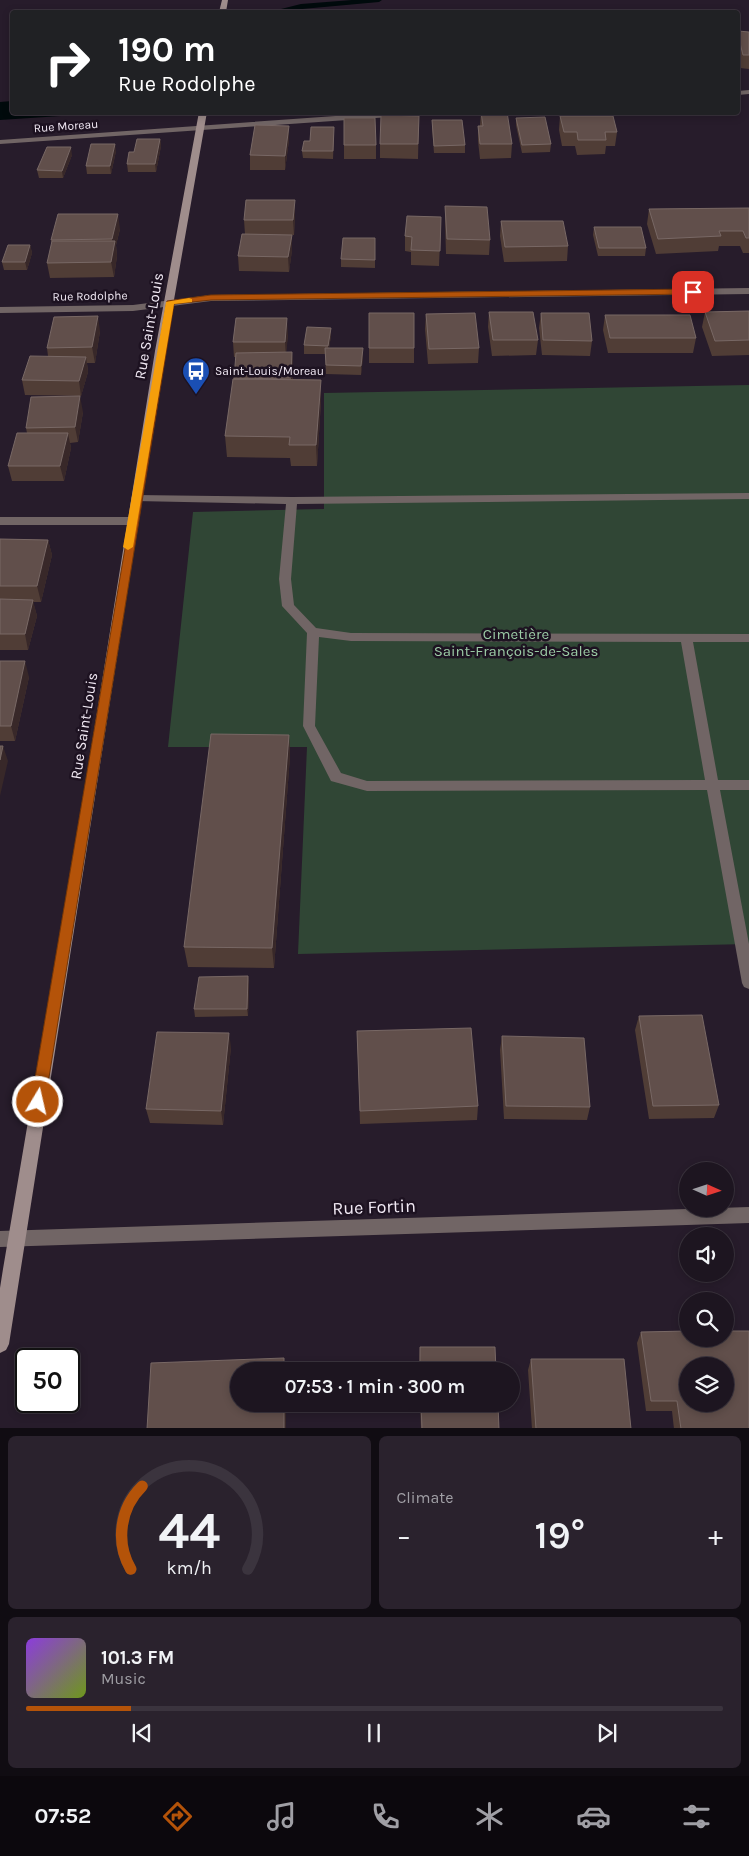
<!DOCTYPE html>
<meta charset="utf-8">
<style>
:root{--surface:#1d1520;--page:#2a222d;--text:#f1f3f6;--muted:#a09fa5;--line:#3b343e;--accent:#b45309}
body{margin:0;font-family:Karla,sans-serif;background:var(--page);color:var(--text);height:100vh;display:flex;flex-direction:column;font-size:19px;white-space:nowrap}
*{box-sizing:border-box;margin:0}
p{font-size:16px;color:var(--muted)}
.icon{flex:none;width:28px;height:28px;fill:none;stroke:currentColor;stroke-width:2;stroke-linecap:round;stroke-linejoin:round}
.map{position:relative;height:1428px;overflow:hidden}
.details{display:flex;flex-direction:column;gap:8px;padding:8px;background:#100c12;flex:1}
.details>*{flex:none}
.banner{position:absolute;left:10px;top:10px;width:730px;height:105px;border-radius:5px;box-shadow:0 2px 8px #0003,0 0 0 1px var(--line);background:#202124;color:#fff;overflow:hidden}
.needle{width:32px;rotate:93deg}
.tools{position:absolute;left:679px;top:1162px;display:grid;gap:10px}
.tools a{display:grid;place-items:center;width:55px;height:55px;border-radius:50%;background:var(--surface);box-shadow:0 2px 8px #0003,0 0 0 1px var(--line);font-size:25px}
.speed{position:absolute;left:15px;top:1348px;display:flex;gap:10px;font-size:25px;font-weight:700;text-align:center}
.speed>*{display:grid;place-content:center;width:65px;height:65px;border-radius:50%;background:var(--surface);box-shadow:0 2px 8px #0003,0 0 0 1px var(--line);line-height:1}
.speed .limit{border:2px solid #111;border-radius:8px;background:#fff;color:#111}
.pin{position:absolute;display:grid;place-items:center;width:42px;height:42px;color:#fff;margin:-21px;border-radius:10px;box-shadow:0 2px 8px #0006}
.me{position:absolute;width:55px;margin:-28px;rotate:9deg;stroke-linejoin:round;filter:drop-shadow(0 0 4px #0008)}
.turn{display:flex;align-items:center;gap:18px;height:105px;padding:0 25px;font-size:22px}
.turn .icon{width:65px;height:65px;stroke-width:2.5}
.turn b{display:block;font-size:35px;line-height:42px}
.big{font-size:38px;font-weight:600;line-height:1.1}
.details .widget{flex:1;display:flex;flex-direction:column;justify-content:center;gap:8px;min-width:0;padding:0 18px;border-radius:8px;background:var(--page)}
.details .dial{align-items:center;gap:0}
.dial svg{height:130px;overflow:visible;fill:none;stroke:var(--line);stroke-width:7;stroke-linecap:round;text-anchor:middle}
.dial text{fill:var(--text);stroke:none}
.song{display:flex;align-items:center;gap:15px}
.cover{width:60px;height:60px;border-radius:8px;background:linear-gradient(135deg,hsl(270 70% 55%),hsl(80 70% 35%))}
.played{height:5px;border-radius:2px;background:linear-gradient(90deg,var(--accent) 15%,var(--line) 15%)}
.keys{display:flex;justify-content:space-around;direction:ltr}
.heat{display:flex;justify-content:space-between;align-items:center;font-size:28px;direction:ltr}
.details .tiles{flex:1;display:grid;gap:8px;grid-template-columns:1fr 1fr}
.widget:last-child{grid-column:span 2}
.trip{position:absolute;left:230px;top:1362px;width:290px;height:50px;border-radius:25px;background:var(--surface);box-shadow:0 2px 8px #0003,0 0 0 1px var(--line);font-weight:600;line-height:50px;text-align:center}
.tab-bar{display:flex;height:80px;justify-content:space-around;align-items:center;background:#0c080d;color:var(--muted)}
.tab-bar .icon{width:35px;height:35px}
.tab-bar .current{color:var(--accent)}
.tab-bar b{font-size:22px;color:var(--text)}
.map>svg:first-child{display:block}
.green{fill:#304635}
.water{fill:#000a0c}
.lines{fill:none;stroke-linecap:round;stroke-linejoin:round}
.stream{fill:#000a0c;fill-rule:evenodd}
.service{fill:#716565;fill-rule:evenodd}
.minor{fill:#716565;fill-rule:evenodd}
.secondary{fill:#9f8d8c;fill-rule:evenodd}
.wall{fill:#503d36}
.shaded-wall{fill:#382829}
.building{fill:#614f4b;stroke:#786865;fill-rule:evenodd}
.route{fill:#b45309;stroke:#753606}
.slow{fill:#f59e0b}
.labels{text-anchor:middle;stroke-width:5;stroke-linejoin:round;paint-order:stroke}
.far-street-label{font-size:12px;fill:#f1e9f4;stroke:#1d1221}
.far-poi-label{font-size:12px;fill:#f1e9f4;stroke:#1d1221;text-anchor:start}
.street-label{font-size:15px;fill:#f1e9f4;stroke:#1d1221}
.park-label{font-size:15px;fill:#9ccca6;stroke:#1d1221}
.near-street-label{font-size:18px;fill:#f1e9f4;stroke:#1d1221}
</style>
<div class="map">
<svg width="749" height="1429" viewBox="0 0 749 1429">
<rect width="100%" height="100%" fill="#271c2b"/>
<!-- green -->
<path class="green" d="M749,385V944L298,954L307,747H168L193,512L324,509V393Z"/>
<!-- water -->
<path class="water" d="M12,101V112L106,113L0,120V102Z"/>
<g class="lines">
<!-- stream -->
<path class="stream" d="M352,0H382L379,2L269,12L301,4Z"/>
<!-- service -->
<path class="service" d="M749,493V499L297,504L291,579L294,605L316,628L351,633L749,634V642H693L718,780H749V790H720L749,944V989L744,987L742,983L707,790L367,791L331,781L303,726L307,633L282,606L279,579L286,504L136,501L131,498L136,495L292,497ZM319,637L351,641L681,642L705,780L367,781L341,773L315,726Z"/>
<!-- minor -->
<path class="minor" d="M749,90V94L738,95V91Z
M392,112H437L433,114L0,144V140Z
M749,288V294L211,301L133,311L0,313V307L133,305L211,295Z
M0,517H132L138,521L132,525H0Z
M749,1207V1223L0,1247V1231Z"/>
<!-- secondary -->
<path class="secondary" d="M222,0H228L226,12H219Z
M199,112H207L165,351L9,1344L6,1350L0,1353V1288L3,1269L91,750L155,351Z"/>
</g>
<!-- wall -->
<path class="wall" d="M738,31L749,32V69L740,68L738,58Z
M481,112L512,144L511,158L480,159L478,141V126H480Z
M419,116L418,159L380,158V144Z
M560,116L617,132L615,146H606L605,154L577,155L575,146H562L559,130Z
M344,118L376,145V159H344Z
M516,118L551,144L550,152L522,153L516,125Z
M432,120L465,145V153H434L432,128Z
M334,135L333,159L303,158L302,151L310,141Z
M160,139L161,146L156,172H128L127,164L134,152Z
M289,140L285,170H250V155Z
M116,151L111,174H87L86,166Z
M72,155L63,178H39L37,170Z
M445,206L490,240L489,255L446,254L445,221Z
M749,208V253H743L740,246H719L718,251L656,254L647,224L649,209Z
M295,215L294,235H292V250L289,272L239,271L238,256L245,234L244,220Z
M441,217L439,266L411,265V252L405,251V236Z
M501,221L568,246L567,261L504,262L500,236Z
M594,227L646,248L645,256H598L593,235Z
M120,229L116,245L117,256L114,277L50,278L47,263L52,244L51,240Z
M375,238V268L341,267V259Z
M30,245L32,253L27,270H4L2,262Z
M749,311V355L712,356L702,327L705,312Z
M489,312L538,340L536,355L492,356L488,327Z
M369,313L414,348V363H369Z
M541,313L592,341L590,356L542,355L539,328Z
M426,314L479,348L478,363L428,364L425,329Z
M605,315L696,338L693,353H608L603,330Z
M331,328V336L329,348L363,357L361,375L326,374L325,354H304V345Z
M100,331L95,363H87L88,372L81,396L25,395L22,380L48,356L47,348Z
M288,334L286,352H292L293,379L321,380V401L317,466H291L290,458L227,457L225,436L234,379L236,357H234L233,342Z
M83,412L78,442L70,443L71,448L64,481H12L8,466L27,433L26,428Z
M0,539L48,540L52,555L41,602H33L37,616L28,650H0Z
M0,661L29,677L15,741H0Z
M289,735L290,756L274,968L188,967L184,947Z
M248,976L249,984L248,1016L195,1017L194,1009Z
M639,1016L719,1105L714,1118L649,1119L635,1030Z
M357,1031L478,1106L477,1120L360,1124Z
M502,1036L590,1107L587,1120L504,1119L500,1050Z
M231,1047L223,1125L150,1123L146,1109Z
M641,1332L749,1429H674L672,1411H646L637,1343Z
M420,1347L496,1371H419Z
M531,1359L631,1429H532L528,1370Z
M420,1404H498L499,1429H421Z"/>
<!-- shaded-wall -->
<path class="shaded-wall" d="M289,126V140L285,170V156Z
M160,139L161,146L156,172L155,164Z
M115,144L116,151L111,174L110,166Z
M71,147L72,155L63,178L62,171Z
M295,200V215L294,235L293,220Z
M118,214L120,229L116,245L117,256L114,277L111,262L113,251L112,239Z
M292,235V250L289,272L288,257Z
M30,245L32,253L27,270L25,262Z
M98,316L100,331L95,363L92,347Z
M287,318L288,334L286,358L285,342Z
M331,328V336L328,354V346Z
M363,348V357L361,375V366Z
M292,352L293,368L292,393L291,378Z
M86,357L88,372L81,396L79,381Z
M321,380V401L317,466L316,445Z
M80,396L83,412L78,442L75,427Z
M68,433L71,448L64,481L60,466Z
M48,540L52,555L41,602L37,586Z
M33,600L37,616L28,650L25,634Z
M25,661L29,677L15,741L11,726Z
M289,735L290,756L274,968L272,948Z
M3,746L8,761L0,796V760Z
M248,976L249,984L248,1016L247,1009Z
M229,1033L231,1047L223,1125L221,1111Z
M284,1404H286V1429H284Z"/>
<!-- building -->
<path class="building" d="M738,31L749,32V55H743L738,35Z
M481,112H507L512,144H480L478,126H483Z
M381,115L419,116L418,144H380Z
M560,116H613L617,132H605L606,140H578L577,132H564Z
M545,117L551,144L522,145L516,118Z
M344,118H375L376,145H344Z
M432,120H462L465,145L434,146Z
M255,125L289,126L285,156L250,155Z
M311,127H334L333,151H302L304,141H310Z
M137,139H160L155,164H127L129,152H134Z
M91,144H115L110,166H86Z
M47,147H71L62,171L37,170Z
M246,200H295L293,220H244Z
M445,206L487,207L490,240L447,239Z
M749,208V238H746L743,231H719L721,236L658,239L649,209Z
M58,214H118L112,239L51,240Z
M407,216L441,217L440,251L411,250L412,237L405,236Z
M501,221H563L568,246L505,247Z
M594,227H641L646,248H599Z
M242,234L292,235L288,257L238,256Z
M343,238H375V260L341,259Z
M52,241H115L111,262L47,263Z
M8,245H30L25,262H2Z
M749,311V340L715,341L705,312Z
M489,312H533L538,340H493Z
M369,313H414V348H369Z
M475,313L479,348L429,349L426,314Z
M541,313H589L592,341L543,340Z
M605,315H690L696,338H610Z
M98,316L92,347L47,348L54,317Z
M236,318H287L285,342H233Z
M307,327L331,328L328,346L304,345Z
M325,348H363L361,366L326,365Z
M292,352L291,378L234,379L236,353Z
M30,356L86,357L79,381L22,380Z
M233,379L321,380L316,445H289L290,437L225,436Z
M80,396L75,427L26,428L31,397Z
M17,433H68L60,466H8Z
M0,539L48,540L37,586H0Z
M0,599L33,600L25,634H0Z
M0,661H25L11,726H0Z
M211,734L289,735L272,948L184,947Z
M0,746H3L0,760Z
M248,976L247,1009H194L199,977Z
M702,1015L719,1105L653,1106L639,1016Z
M471,1028L478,1106L360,1111L357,1031Z
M157,1032L229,1033L221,1111L146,1109Z
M502,1036L584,1038L590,1107L506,1106Z
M688,1331V1339H725V1331H749V1429H681L677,1401H651L641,1332ZM688,1366H725V1404H688Z
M420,1347H495L496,1371H420Z
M284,1358V1371H239V1404H284V1429H147L151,1363Z
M531,1359H624L631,1429H536Z
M421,1404H498L499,1429H422Z"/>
<!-- route -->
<path class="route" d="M693,289L697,292L696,294L211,300L174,304L45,1102L43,1107L38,1108L33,1107L31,1102L167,301L211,295Z"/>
<!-- slow -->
<path class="slow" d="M189,298L192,299V302L174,304L133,547L128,550L123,547L166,302Z"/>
<!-- icons -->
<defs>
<g id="bus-pin" transform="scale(1.4375)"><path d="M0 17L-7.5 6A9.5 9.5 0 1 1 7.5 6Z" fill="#1a4fb4" stroke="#1d1221"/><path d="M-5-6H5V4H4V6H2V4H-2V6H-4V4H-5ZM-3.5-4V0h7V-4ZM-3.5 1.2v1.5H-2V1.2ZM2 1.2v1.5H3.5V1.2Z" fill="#fff"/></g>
</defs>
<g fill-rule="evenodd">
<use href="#bus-pin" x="196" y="371"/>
</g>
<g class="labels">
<!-- far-street labels -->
<g class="far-street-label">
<text transform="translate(66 126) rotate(-4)" y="4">Rue Moreau</text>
<text transform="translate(90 296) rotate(-1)" y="4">Rue Rodolphe</text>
</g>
<!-- far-poi labels -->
<g class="far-poi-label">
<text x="215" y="375">Saint-Louis/Moreau</text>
</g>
<!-- street labels -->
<g class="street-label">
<text transform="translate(149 326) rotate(-80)" y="5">Rue Saint-Louis</text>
<text transform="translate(84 726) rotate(-81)" y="5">Rue Saint-Louis</text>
</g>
<!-- park labels -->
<g class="park-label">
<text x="516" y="639">Cimetière<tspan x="516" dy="17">Saint-François-de-Sales</tspan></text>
</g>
<!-- near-street labels -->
<g class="near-street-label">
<text transform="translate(374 1207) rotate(-2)" y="6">Rue Fortin</text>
</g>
</g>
</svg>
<div class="tools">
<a><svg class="needle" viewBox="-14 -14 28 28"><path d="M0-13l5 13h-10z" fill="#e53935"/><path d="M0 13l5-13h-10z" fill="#a09fa5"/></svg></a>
<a><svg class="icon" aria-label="sound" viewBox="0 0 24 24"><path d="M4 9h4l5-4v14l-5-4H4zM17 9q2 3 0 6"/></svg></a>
<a><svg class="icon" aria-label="search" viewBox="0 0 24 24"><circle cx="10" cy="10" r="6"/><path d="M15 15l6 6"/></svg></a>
<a><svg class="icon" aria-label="layers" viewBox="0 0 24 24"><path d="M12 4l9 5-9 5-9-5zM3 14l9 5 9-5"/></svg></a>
</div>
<div class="speed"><div class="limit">50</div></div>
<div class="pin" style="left:693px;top:292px;background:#d93025"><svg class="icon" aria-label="arrive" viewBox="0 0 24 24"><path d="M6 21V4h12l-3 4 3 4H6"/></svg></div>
<svg class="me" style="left:38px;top:1102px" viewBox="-20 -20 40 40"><circle r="17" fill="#b45309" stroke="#fff" stroke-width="3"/><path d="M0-11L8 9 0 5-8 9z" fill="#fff"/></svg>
<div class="trip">07:53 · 1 min · 300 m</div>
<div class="banner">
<div class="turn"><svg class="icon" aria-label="right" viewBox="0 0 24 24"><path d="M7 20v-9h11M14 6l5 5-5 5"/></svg><div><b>190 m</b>Rue Rodolphe</div></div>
</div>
</div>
<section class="details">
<div class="tiles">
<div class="widget dial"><svg viewBox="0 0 100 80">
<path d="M14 69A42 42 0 1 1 86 69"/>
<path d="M14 69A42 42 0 0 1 21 18" stroke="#b45309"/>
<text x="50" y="56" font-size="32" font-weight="700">44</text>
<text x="50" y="72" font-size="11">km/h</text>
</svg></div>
<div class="widget"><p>Climate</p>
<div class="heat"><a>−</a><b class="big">19°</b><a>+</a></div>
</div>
<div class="widget">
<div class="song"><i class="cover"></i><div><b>101.3 FM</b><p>Music</p></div></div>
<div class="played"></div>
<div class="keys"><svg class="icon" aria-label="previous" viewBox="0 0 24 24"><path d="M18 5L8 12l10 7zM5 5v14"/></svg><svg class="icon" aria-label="pause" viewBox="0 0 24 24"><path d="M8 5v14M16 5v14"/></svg><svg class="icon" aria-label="next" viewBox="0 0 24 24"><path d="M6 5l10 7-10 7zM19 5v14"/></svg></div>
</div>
</div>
</section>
<nav class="tab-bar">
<b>07:52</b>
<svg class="icon current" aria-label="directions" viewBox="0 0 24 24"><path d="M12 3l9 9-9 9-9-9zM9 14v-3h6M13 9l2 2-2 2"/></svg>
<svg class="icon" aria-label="music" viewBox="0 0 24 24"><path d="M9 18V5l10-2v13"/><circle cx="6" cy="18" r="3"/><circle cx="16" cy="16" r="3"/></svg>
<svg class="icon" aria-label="phone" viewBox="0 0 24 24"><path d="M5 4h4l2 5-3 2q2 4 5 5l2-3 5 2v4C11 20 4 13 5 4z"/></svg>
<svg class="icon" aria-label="climate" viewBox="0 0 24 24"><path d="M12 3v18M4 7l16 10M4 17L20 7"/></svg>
<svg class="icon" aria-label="car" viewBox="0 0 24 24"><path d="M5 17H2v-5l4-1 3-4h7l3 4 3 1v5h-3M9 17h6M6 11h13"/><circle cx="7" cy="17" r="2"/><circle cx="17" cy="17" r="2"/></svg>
<svg class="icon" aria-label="filters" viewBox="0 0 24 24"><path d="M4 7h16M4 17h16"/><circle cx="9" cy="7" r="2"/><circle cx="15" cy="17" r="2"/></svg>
</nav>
